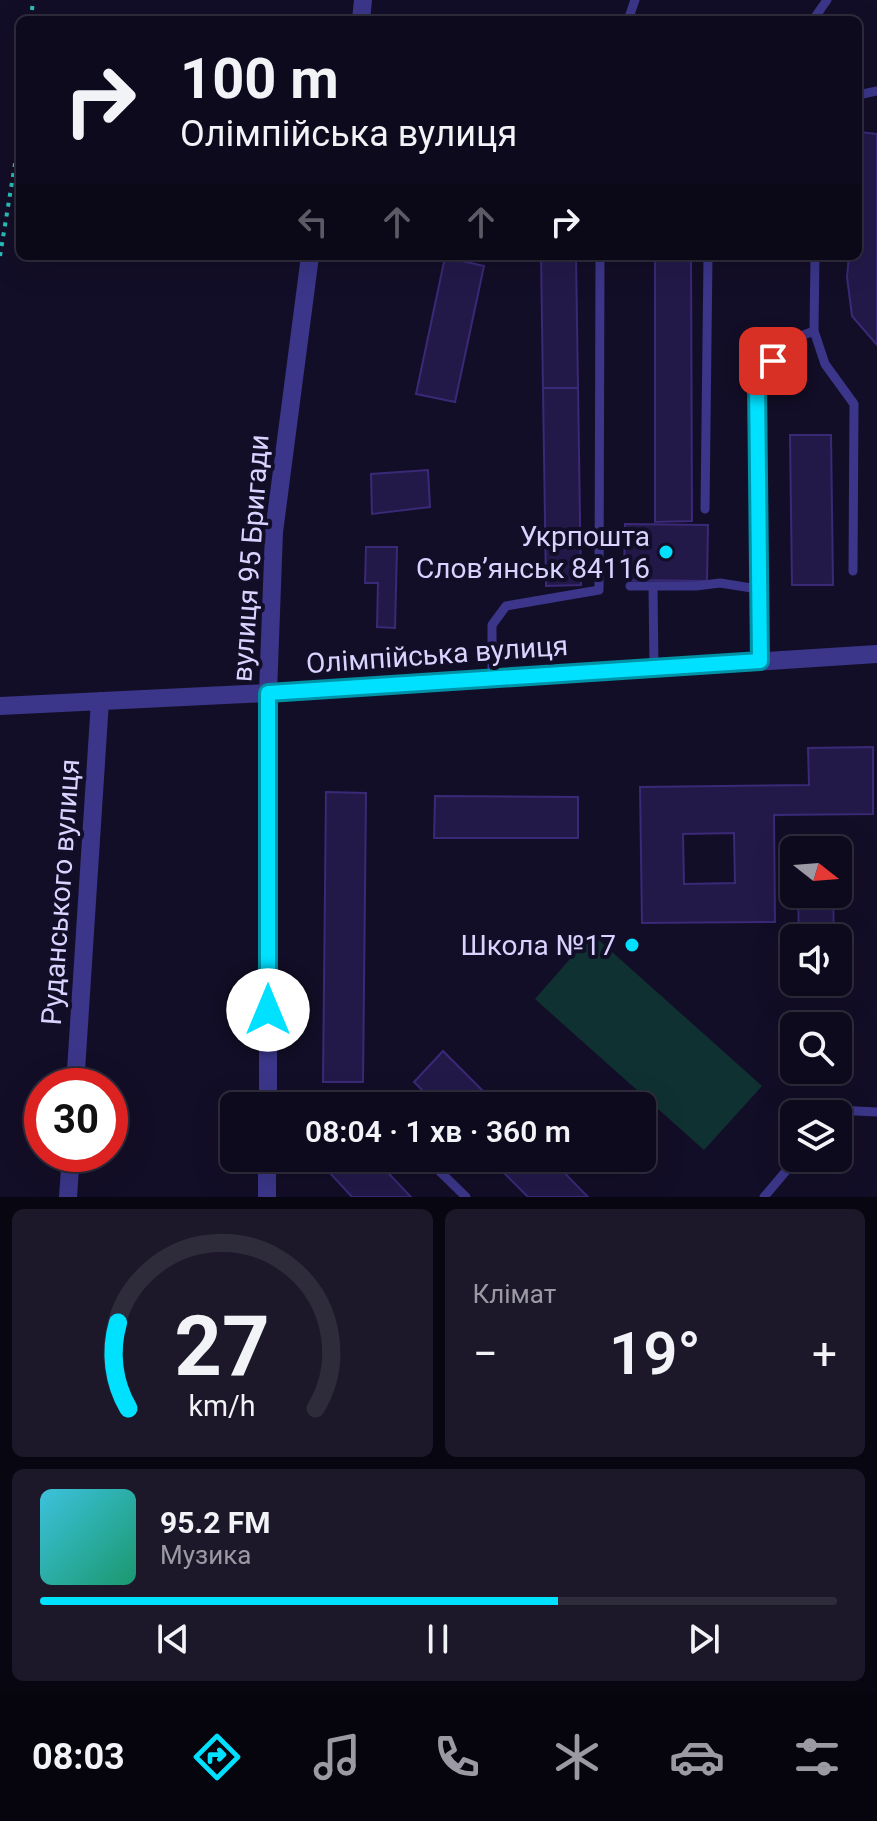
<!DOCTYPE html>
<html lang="uk">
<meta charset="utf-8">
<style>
:root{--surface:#0e0a1d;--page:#1c182a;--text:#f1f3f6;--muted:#9b9aa4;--line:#2e2b3b;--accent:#00e0ff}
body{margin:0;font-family:Roboto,sans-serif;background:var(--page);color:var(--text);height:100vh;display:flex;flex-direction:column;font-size:30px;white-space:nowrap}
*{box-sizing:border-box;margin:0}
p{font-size:26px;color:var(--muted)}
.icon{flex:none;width:44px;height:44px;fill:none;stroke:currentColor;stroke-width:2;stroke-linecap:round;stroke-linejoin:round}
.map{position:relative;height:1197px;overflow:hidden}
.panel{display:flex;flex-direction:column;gap:12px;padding:12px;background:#080610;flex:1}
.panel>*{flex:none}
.hud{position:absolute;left:16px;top:16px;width:846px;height:244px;border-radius:12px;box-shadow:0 8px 32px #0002,0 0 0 2px var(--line);background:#0e0a1d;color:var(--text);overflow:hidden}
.needle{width:52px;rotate:107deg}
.fabs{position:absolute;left:780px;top:836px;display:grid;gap:16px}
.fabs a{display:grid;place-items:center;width:72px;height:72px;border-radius:12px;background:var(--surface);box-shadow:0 8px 32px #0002,0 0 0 2px var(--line);font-size:40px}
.speed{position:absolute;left:24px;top:1068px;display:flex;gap:16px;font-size:40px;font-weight:700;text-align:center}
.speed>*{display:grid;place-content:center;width:104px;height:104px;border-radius:50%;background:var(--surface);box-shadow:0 8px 32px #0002,0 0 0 2px var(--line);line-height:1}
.speed .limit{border:12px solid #d22;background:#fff;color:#111}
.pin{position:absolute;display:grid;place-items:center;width:68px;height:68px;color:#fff;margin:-34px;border-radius:16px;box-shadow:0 4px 12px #0006}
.me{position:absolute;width:88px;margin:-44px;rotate:0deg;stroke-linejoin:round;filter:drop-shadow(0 0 6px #0008)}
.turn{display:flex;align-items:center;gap:28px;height:168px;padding:0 32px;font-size:36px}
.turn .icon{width:104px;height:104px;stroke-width:2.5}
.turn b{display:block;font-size:56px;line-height:68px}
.lanes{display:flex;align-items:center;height:76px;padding:0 32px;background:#0003;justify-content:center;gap:40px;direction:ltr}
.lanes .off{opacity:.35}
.big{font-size:60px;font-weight:600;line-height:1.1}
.panel .card{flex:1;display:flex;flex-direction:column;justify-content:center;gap:12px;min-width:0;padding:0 28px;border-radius:12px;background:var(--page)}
.panel .dial{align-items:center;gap:0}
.dial svg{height:208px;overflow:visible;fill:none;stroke:var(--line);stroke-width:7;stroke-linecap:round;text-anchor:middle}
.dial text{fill:var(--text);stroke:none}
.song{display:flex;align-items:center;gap:24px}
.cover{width:96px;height:96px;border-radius:12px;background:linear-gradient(135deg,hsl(190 70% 55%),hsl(160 70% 35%))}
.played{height:8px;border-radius:4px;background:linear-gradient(90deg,var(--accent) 65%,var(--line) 65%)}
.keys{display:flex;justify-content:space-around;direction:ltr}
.heat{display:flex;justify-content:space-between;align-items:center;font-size:44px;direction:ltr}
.panel .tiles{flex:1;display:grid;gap:12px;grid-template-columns:1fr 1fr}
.card:last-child{grid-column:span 2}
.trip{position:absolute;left:220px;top:1092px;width:436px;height:80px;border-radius:12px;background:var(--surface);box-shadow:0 8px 32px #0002,0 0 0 2px var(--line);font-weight:600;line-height:80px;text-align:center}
.tab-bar{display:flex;height:128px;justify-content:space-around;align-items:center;background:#06040c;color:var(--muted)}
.tab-bar .icon{width:56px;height:56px}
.tab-bar .active{color:var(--accent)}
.tab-bar b{font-size:36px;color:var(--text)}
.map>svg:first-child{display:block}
.green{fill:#103131}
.building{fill:#231949;stroke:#3a2976;stroke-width:2;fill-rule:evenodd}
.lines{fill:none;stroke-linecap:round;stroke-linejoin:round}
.path{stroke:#28bfb9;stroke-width:4;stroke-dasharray:4 6;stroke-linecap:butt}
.lane{stroke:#3b3689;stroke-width:9}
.street{stroke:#3b3689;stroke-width:18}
.route-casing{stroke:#0092a6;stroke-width:20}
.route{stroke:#00e0ff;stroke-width:14}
.poi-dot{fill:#00e0ff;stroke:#130e27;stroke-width:3}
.labels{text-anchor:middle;stroke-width:8;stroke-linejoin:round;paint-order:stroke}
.poi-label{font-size:28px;fill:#d9d4ff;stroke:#130e27;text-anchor:end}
.street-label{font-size:28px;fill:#d9d4ff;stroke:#130e27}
</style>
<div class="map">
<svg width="877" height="1197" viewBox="0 0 877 1197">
<rect width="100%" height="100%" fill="#130e27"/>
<!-- green -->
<path class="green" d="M592,934L762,1086L704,1150L535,999Z"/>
<!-- building -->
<path class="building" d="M860,132L877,134V345L852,316L847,277L849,256H858Z
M541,256H576L578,388H543Z
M655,256H691L692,521L655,522Z
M445,257L484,266L455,402L416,394Z
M543,388H578L581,585L546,586Z
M790,435H831L833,585H792Z
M428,470L430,507L372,514L371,474Z
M625,524L708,525L707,581L624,580Z
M366,547H397L395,628L377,627L378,583H365Z
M873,747V814L774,815L775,922L642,923L640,787L809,785L808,748ZM734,833L735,883L684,884L683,834Z
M326,792L366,793L363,1082H323Z
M435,796L578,797V838H434Z
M798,894H833L834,938H799Z
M443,1051L498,1106H438L414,1082Z
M343,1158H374L411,1197H352L329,1172Z
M489,1158H550L588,1197H528Z"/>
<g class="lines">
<!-- path -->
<path class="path" d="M31,20L33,0
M0,256L20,133"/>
<!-- lane -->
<path class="lane" d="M628,20L635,0
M813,20L827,0
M858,95L877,91
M814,331L815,256
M705,509L708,256
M630,586H696L720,583L758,589
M653,586L654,668
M760,661L757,382L790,340L814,331L825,364L854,404L853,571
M492,679V625L506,606L599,590L600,256
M360,1106L368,1102L372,1106
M833,1114L836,1110L877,1112
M426,1158L466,1197
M764,1197L797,1158"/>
<!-- street -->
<path class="street" d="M361,20L363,0
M0,706L268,693L877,654
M75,1086L100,701
M268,1106V693L274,532L310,256
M68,1197L71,1154
M267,1197V1158"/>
</g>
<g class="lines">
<!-- route casing -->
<g class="route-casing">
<path id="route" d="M268,1010V693L760,661L757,382L773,361"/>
</g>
<!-- route -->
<use href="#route" class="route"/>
</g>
<!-- markers -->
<g class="poi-dot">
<circle cx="666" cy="552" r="8"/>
<circle cx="632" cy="945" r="8"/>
</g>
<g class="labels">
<!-- poi labels -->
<g class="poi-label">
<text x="650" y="546">Укрпошта<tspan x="650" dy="32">Слов’янськ 84116</tspan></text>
<text x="616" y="955">Школа №17</text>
</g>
<!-- street labels -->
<g class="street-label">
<text transform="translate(250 558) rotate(-86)" y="10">вулиця 95 Бригади</text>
<text transform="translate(437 654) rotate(-4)" y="10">Олімпійська вулиця</text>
<text transform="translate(60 892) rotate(-86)" y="10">Руданського вулиця</text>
</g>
</g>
</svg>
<div class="fabs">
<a><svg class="needle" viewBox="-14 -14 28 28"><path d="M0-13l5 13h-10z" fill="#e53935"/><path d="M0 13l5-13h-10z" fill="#9b9aa4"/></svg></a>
<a><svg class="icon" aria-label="sound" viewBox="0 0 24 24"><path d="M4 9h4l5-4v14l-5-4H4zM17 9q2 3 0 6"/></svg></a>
<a><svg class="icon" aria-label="search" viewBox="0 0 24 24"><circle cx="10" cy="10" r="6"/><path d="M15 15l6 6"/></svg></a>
<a><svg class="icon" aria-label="layers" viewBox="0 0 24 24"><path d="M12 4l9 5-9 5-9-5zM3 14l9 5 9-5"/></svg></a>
</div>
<div class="speed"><div class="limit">30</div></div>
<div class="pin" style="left:773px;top:361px;background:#d93025"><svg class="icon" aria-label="arrive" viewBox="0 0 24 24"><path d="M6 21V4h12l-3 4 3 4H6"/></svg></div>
<svg class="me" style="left:268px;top:1010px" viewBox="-20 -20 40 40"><circle r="19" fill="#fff"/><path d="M0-13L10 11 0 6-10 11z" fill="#00e0ff"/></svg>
<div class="trip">08:04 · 1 хв · 360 m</div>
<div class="hud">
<div class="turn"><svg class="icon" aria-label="right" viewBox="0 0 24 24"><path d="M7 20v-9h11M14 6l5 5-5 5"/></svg><div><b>100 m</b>Олімпійська вулиця</div></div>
<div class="lanes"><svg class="icon off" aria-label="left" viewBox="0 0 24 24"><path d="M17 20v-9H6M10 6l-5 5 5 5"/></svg><svg class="icon off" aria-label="ahead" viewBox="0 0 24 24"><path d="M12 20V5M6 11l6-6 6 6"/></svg><svg class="icon off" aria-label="ahead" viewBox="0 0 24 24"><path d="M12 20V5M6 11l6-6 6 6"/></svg><svg class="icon" aria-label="right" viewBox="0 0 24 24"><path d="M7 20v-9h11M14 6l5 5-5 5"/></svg></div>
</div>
</div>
<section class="panel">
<div class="tiles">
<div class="card dial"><svg viewBox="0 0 100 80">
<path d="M14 69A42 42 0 1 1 86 69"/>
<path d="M14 69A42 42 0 0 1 10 36" stroke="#00e0ff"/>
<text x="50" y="56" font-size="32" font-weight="700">27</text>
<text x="50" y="72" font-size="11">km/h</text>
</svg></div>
<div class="card"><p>Клімат</p>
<div class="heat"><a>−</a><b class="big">19°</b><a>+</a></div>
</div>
<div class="card">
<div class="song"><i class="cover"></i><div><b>95.2 FM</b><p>Музика</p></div></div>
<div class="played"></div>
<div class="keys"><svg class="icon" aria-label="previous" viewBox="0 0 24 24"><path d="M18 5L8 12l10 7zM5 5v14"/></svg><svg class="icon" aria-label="pause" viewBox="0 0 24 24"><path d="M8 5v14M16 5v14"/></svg><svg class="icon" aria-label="next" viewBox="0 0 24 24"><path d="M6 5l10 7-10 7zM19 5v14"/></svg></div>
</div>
</div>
</section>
<nav class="tab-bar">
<b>08:03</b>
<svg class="icon active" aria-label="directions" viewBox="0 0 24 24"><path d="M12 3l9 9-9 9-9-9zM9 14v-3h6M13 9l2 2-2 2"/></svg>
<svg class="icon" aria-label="music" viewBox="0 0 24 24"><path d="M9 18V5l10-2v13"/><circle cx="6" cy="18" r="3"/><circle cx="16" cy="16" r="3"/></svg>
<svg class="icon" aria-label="phone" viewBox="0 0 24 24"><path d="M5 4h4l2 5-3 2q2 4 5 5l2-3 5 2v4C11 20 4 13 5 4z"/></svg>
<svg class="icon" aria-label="climate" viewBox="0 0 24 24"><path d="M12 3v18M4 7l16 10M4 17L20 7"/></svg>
<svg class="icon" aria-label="car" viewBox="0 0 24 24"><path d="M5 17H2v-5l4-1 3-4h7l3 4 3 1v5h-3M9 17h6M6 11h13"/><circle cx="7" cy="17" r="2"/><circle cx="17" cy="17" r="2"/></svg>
<svg class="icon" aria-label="filters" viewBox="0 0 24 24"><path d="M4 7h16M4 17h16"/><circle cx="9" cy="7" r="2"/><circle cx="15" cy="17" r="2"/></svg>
</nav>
